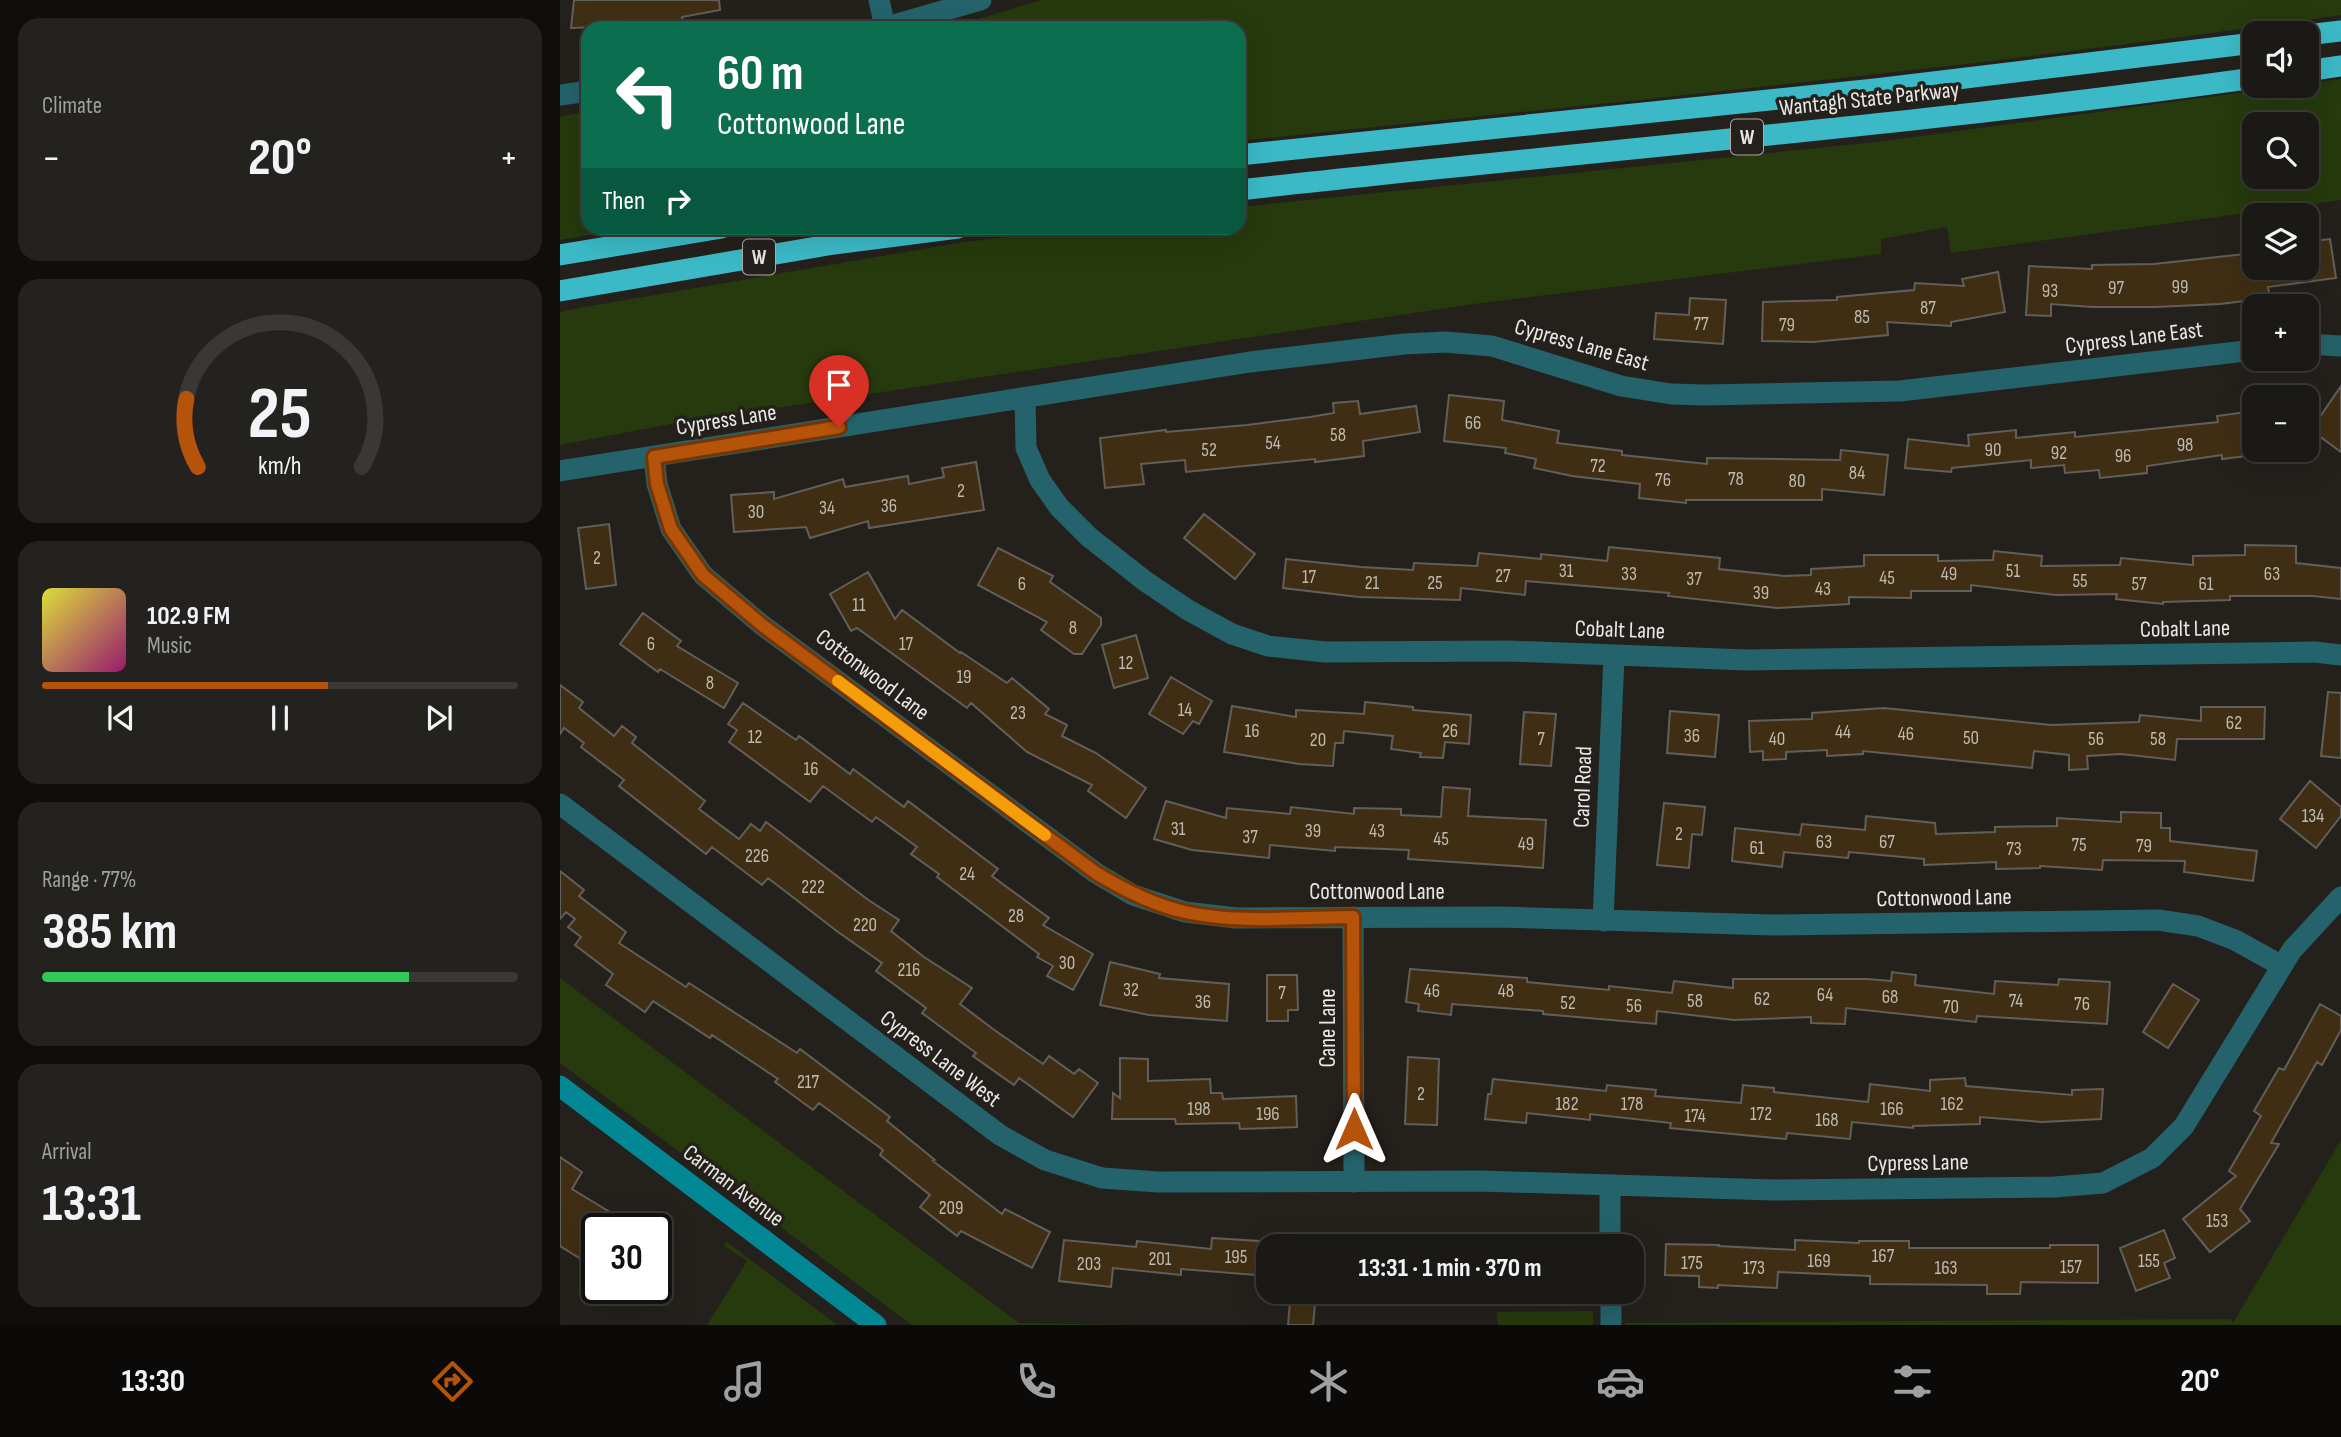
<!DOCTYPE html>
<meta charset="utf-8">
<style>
:root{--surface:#1b1916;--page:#24221f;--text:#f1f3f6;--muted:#a0a0a1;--line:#393835;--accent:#b45309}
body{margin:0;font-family:"Sofia Sans Condensed",sans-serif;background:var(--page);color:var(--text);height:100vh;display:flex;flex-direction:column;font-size:26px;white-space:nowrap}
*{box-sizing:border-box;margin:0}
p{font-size:23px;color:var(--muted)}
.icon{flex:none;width:38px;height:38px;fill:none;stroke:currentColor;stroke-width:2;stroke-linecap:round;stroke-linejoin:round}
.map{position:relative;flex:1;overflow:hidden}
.sheet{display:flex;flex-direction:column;gap:18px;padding:18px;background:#0f0e0c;width:560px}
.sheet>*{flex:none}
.top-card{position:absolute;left:21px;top:21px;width:665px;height:214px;border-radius:21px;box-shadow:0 7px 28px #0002,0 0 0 2px var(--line);background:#0b6e4f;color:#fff;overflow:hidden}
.buttons{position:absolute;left:1682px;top:21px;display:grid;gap:14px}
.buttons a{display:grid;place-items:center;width:77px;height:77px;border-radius:14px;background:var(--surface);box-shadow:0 7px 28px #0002,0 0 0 2px var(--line);font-size:35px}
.speed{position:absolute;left:21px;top:1213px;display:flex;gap:14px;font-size:35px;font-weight:700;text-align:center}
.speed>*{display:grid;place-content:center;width:91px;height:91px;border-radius:50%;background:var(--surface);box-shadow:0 7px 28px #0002,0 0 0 2px var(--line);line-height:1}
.speed .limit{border:4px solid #111;border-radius:10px;background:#fff;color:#111}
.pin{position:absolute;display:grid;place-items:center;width:60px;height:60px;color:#fff;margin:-72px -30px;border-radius:50% 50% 50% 0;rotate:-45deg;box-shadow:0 0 7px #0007}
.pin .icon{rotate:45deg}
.me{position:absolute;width:77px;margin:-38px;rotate:0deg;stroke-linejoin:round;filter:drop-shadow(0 0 5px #0008)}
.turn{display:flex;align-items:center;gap:24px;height:147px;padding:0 21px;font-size:32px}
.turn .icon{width:91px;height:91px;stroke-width:2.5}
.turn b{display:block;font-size:49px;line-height:60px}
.then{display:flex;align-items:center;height:66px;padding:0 21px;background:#0003;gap:14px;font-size:26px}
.big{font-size:52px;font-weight:700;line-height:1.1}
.sheet .card{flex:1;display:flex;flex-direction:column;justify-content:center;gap:10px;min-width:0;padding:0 24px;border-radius:21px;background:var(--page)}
.sheet .dial{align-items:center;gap:0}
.dial svg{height:182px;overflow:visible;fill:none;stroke:var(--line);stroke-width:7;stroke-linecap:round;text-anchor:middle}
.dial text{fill:var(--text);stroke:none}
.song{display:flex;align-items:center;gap:21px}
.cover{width:84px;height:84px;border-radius:10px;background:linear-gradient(135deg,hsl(60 70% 55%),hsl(320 70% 35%))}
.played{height:7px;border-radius:4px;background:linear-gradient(90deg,var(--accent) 60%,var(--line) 60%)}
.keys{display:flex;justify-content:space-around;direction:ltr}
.heat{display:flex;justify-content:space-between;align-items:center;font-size:38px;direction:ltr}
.charge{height:10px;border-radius:5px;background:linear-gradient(90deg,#34c759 77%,var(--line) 0)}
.trip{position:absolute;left:696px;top:1234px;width:388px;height:70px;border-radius:21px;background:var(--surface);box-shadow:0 7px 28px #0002,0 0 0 2px var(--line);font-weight:700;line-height:70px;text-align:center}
.tab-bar{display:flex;height:112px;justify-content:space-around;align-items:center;background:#0b0a09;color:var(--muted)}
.tab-bar .icon{width:49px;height:49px}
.tab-bar .selected{color:var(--accent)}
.tab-bar b{font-size:32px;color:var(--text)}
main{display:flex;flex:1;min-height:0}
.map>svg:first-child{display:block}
.green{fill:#263a0d;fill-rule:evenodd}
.building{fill:#3f2e13;stroke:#625f5a;stroke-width:2}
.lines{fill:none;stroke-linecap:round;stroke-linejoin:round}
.street{stroke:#24636b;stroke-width:21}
.secondary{stroke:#018894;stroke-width:21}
.highway{stroke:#3cb9c7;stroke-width:21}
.route-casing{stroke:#753606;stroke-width:18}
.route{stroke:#b45309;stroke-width:12}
.slow{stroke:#f59e0b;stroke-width:12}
.labels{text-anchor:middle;stroke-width:7;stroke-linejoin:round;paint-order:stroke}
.number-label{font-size:19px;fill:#bfbab0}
.shield{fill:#24211d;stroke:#afaca9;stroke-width:2}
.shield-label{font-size:21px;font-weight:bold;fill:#eae8e5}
.street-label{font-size:23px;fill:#eae8e5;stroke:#24211d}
</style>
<main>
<section class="sheet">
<div class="card"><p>Climate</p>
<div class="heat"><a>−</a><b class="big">20°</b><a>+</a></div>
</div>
<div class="card dial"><svg viewBox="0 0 100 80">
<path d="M14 69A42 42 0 1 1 86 69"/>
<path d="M14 69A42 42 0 0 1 9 39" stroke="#b45309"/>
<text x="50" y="56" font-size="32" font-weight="700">25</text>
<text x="50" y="72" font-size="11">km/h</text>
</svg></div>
<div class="card">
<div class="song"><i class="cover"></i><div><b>102.9 FM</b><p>Music</p></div></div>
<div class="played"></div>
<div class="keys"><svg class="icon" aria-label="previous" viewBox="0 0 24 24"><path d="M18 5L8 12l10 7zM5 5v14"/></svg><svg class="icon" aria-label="pause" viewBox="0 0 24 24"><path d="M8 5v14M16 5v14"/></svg><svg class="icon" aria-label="next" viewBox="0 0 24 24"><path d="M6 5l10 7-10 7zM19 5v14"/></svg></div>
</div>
<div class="card"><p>Range · 77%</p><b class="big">385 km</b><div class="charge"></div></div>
<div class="card"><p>Arrival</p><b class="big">13:31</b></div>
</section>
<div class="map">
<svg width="1781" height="1325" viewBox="0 0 1781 1325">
<rect width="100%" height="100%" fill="#24211d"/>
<!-- green -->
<path class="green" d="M482,0H1781V15C1415,68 1047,103 679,141V28H388Z
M1781,79V200L1391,253L1387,227L1321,239V254L914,304L121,422L0,445V312L13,309L398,243L520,228H679V207L1317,142ZM1694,124H1746V177H1694Z
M28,111V228H73L0,240V117Z
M0,978L459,1323L571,1325H352L0,1063Z
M1781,1140V1325H1065V1323L1670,1319L1673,1323Z
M167,1242L277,1325H147L187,1261L164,1246Z
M1033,1311V1325H938L937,1312Z"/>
<!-- building -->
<path class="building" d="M14,0H159L160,10L122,17V24L11,28Z
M1770,239L1776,278L1708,287L1710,298L1660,304L1596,307H1532L1491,304V316L1466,315L1469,266L1532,269V265L1594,264L1694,253V268H1746V242Z
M1438,272L1445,312L1391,322V326L1327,322L1328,335L1253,342L1202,341L1203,302L1277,300V297L1354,290L1355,283L1404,286L1402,279Z
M1130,298L1166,300L1163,344L1094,339L1096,313L1129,315Z
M1781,386V452L1751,430Z
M889,395L944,401L942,420L999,431L997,443L1062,451V455L1147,464V458L1280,460L1281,450L1328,455L1324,495L1262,489V500H1126V503L1079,498L1080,484L1012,476L974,468L976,459L945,453L946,448L884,441Z
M798,401L800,414L856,406L860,432L803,441L804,456L755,462V459L626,472L625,460L581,464L584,484L545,488L540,438L606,430V432L687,425L750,417L774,413L773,403Z
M1694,411V455L1662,459V455L1587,466V473L1540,478L1539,470L1505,473L1504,465L1471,468V460L1392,468L1391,472L1345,468L1348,439L1409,446L1408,435L1456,430V438L1515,432V437L1658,422L1657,416Z
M416,462L424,510L309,528L308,521L250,538L246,527L174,532L171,495L214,492V499L283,479L285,487L348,476L349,484L384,477L382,468Z
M644,514L695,554L675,579L624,538Z
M49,524L56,585L26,589L18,528Z
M1685,545L1736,546V563L1781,568V599L1753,596H1670V600L1603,602V604L1556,599L1557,594L1496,595L1411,585V591H1351V598L1289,597V604L1217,608L1108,596L1109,593L966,581L965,595L901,588L900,600L799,597L723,588L726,559L801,567L853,570L854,563L917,566L919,553L981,559V554L1047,561L1049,547L1160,558L1159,569L1224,576L1251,575V569L1304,566V555H1378V561L1433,560L1434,551L1482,556L1481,566L1560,565L1561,558L1633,565V556L1685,555Z
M438,548L493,576L490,582L541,618V625L522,654H514L481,630L487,622L418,585Z
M308,572L335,619L342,610L400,653L401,652L447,683L452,678L489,709L485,714L507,725L502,736L536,753L586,788L566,818L528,791L532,785L467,752L411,703L407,708L297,628L291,631L270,594Z
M83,613L121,641L117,646L178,683L164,708L100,669L98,672L60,644Z
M576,635L588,678L554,688L542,645Z
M611,677L652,701L639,724L633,721L623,734L589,714Z
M0,685L23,702L19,708L54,736L62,726L76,737L72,743L145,801L139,809L179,839L191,824L200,831L206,822L307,899L339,920L331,931L364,957L412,988L400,1004L433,1029L483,1064L489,1056L514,1074L519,1069L538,1083L513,1117L459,1078L454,1085L413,1056L416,1053L362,1013L366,1008L316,971L322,963L278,932L208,878L202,885L152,847L146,854L59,786L64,780L21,747L24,743L4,728L0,734Z
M1768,692L1781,693V758L1761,756Z
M805,702L853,707V710L911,715L909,744L885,742L883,758L860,757L861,753L831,749L833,736L784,731L783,743H775L773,766L739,764L664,752L672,706L736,717V710L804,714Z
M183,703L236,740L239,736L290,774L293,769L344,807L348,801L438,869L432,876L489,918L483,925L533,954L513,990L487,976L493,966L477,957L479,954L377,877L379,874L351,854L357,847L316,817L312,822L263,786L250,802L169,742L177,730L168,724Z
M1641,707H1705L1704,739H1617L1615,760L1561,754L1527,756L1528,769L1509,770V755L1474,751L1472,768L1303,751V754L1267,756V750L1226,752V759L1203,760V751L1190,752L1189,721L1252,719V713L1324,708L1491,725L1579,722L1580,715L1641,721Z
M1110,711L1159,715L1155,757L1107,753Z
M964,712L996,714L991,766L960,764Z
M1750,781L1781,807V816L1756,848L1720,819Z
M883,787L910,789L908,816L986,820L983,868L848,859L849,850L775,847V851L710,845L709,858L632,850L594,839L606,801L666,818L667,808L730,814L731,807L794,814V808L841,809V815L881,817Z
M1104,803L1145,807L1142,835L1132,834L1129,868L1097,865Z
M1561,812L1601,813V828H1610V841L1697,851L1693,881L1624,872L1625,861L1543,860L1542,870L1480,866V868L1436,869V862L1364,865V859L1289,852L1288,858L1224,852L1222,867L1172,861L1175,828L1240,835L1242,824L1305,830L1306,816L1375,823L1376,834L1435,832V827L1497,826V818L1561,822Z
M0,871L24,890L19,896L66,932L59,943L126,987L129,983L237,1053L240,1049L330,1117L327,1121L375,1160L373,1161L442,1214L445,1209L490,1232L472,1268L401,1231L397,1236L360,1207L370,1195L320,1155L323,1150L259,1103L253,1110L215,1082L218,1079L152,1035L150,1038L93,1001L85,1012L46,985L53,974L15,945L21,937L8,927L15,919L6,912L0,919Z
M550,962L600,974L599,978L669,984L667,1021L589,1015L540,1005Z
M850,969L967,978V982L1049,990V986L1112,993L1114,981L1173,988V979H1307L1331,981L1332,972L1356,975L1355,985L1434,994L1435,981L1498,985L1499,979L1550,982L1547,1024L1417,1016L1416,1022L1286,1008L1285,1024L1251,1023V1017L1174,1020L1097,1011L1096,1024L983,1014V1011L892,1004L891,1015L858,1011L859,1004L846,1002Z
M707,975H737L738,1010H728V1021H707Z
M1613,984L1639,1000L1608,1048L1583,1032Z
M1760,1004L1781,1016V1030L1762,1065L1757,1062L1711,1143L1719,1144L1680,1209L1690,1221L1650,1252L1623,1219L1676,1176L1669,1171L1701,1116L1694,1111L1719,1068L1724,1070Z
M848,1057L879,1059L877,1125L845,1124Z
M560,1058L588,1059V1081L650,1079L651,1093H662L663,1099L736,1096L737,1127L680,1129L679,1123L616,1124L615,1119H552L553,1093L560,1098Z
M1405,1078L1406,1086L1512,1095V1090L1543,1089L1541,1119L1482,1122L1420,1117V1124L1353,1126V1128L1292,1122L1290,1139L1227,1133L1226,1139L1110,1128L1111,1123L1030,1114V1120L967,1113L966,1123L925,1119L928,1094H931L933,1079L1046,1091L1047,1085L1096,1090L1095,1096L1181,1103L1183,1085L1214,1088V1092L1308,1102L1310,1084L1370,1091V1080Z
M0,1157L22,1172L12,1189L76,1228H37V1269L0,1246Z
M1604,1230L1615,1258L1604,1263L1610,1278L1576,1291L1560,1248Z
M652,1238L699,1241L696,1275L621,1269V1275L553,1268L551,1287L499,1281L504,1240L576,1247L577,1241L651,1249Z
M1235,1240L1299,1243V1241H1349V1248H1490V1245H1538V1283L1461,1282L1460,1294H1427V1285L1310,1284V1276L1218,1272L1217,1288L1158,1285V1288L1139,1287V1276L1105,1275L1106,1244L1159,1245V1246L1235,1250Z
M730,1302L755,1304L753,1325H728Z"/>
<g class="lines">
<!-- street -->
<path class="street" d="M319,0L325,27
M323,28L421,0
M0,95L28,91
M1746,344L1781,346
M465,398L466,448L480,480L499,507L529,537L585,581L628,610L672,634L708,646L765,652L949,651L1187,660L1755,652L1781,655
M94,457L97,484L111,529L143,575L202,625L536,873L573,895L625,912L676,918L942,917L1213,925L1598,920L1638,926L1675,940L1722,966
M0,471L690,362L844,344L885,342L932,346L1061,386L1111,394L1145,395L1340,391L1694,350
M0,804L440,1135L485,1160L542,1178L598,1182L920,1181L1213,1190L1495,1187L1543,1183L1592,1158L1624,1126L1732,950L1781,897
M793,917L794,1182
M1043,921L1054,656
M1050,1187V1246
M1051,1292V1325"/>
<!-- secondary -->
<path class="secondary" d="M0,1086L316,1325"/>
<!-- highway -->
<path class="highway" d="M1746,35L1781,31
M1746,71L1781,66
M679,155L1315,89L1694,43
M679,190C1017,152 1357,125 1694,78
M0,255L162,228
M0,291L274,244L398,228"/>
</g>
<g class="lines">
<!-- route casing -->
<g class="route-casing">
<path id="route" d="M279,427L94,457L97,484L111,529L143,575L202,625L536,873C564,890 593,905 625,912C679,924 738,917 793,917L794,1129"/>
</g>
<!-- route -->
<use href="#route" class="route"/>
<!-- slow -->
<path class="slow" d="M278,681L485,835"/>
</g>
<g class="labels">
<!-- number labels -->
<g class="number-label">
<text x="1620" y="293">99</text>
<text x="1556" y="294">97</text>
<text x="1490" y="297">93</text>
<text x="1368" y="314">87</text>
<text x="1302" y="323">85</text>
<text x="1141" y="330">77</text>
<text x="1227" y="331">79</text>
<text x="913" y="429">66</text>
<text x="778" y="441">58</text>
<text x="713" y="449">54</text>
<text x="1625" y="451">98</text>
<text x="649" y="456">52</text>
<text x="1433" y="456">90</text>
<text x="1499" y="459">92</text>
<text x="1563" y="462">96</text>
<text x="1038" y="472">72</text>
<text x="1297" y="479">84</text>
<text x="1176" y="485">78</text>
<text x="1103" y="486">76</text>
<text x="1237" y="487">80</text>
<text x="401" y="497">2</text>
<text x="329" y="512">36</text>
<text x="267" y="514">34</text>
<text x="196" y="518">30</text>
<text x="37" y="564">2</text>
<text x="1006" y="577">31</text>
<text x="1453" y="577">51</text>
<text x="1069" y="580">33</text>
<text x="1389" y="580">49</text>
<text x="1712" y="580">63</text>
<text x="943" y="582">27</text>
<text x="749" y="583">17</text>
<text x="1327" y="584">45</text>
<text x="1134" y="585">37</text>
<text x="1520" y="587">55</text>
<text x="812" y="589">21</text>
<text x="875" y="589">25</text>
<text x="462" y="590">6</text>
<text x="1579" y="590">57</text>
<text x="1646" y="590">61</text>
<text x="1263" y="595">43</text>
<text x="1201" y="599">39</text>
<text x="299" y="611">11</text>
<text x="513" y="634">8</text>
<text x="91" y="650">6</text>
<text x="346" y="650">17</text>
<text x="566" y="669">12</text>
<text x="404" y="683">19</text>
<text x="150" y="689">8</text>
<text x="625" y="716">14</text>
<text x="458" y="719">23</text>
<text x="1674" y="729">62</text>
<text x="692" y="737">16</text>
<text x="890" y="737">26</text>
<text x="1283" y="738">44</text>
<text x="1346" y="740">46</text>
<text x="1132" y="742">36</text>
<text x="195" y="743">12</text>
<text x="1411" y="744">50</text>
<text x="981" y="745">7</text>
<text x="1217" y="745">40</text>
<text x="1536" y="745">56</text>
<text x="1598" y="745">58</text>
<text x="758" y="746">20</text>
<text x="251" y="775">16</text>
<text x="1753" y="822">134</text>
<text x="618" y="835">31</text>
<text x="753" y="837">39</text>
<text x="817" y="837">43</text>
<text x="1119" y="840">2</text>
<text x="690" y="843">37</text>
<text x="881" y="845">45</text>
<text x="1264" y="848">63</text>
<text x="1327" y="848">67</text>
<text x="966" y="850">49</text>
<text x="1519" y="851">75</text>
<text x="1584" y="852">79</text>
<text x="1197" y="854">61</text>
<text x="1454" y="855">73</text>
<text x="197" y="862">226</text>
<text x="407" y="880">24</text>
<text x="253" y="893">222</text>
<text x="456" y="922">28</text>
<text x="305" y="931">220</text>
<text x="507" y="969">30</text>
<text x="349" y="976">216</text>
<text x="571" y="996">32</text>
<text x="872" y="997">46</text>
<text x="946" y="997">48</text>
<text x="722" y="999">7</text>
<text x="1265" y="1001">64</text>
<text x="1330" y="1003">68</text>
<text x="1202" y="1005">62</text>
<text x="1135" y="1007">58</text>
<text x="1456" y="1007">74</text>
<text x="643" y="1008">36</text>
<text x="1008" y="1009">52</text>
<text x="1522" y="1010">76</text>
<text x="1074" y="1012">56</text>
<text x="1391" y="1013">70</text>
<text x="248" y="1088">217</text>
<text x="861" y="1100">2</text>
<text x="1007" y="1110">182</text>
<text x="1072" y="1110">178</text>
<text x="1392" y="1110">162</text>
<text x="639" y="1115">198</text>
<text x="1332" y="1115">166</text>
<text x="708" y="1120">196</text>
<text x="1201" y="1120">172</text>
<text x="1135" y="1122">174</text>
<text x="1267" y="1126">168</text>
<text x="391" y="1214">209</text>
<text x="1657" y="1227">153</text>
<text x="1323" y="1262">167</text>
<text x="676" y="1263">195</text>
<text x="600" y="1265">201</text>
<text x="1259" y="1267">169</text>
<text x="1589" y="1267">155</text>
<text x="1132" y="1269">175</text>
<text x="529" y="1270">203</text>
<text x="1511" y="1273">157</text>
<text x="1194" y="1274">173</text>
<text x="1386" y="1274">163</text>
</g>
<!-- shield labels -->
<g class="shield">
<rect x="1171" y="119.5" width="32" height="35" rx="5"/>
<rect x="183" y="239.5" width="32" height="35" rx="5"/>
</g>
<g class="shield-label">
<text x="1187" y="144">W</text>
<text x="199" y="264">W</text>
</g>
<!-- street labels -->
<g class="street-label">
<text transform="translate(1309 98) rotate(-6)" y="8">Wantagh State Parkway</text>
<text transform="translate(1574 337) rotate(-7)" y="8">Cypress Lane East</text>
<text transform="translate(1022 344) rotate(16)" y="8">Cypress Lane East</text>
<text transform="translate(166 419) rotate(-9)" y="8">Cypress Lane</text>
<text transform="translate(1625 628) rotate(-1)" y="8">Cobalt Lane</text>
<text transform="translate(1060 629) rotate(2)" y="8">Cobalt Lane</text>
<text transform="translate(313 674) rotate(37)" y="8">Cottonwood Lane</text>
<text transform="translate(1022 787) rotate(-88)" y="8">Carol Road</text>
<text x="817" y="899">Cottonwood Lane</text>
<text transform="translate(1384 897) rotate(-1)" y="8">Cottonwood Lane</text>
<text transform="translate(767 1028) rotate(-90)" y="8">Cane Lane</text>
<text transform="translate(381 1058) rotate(37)" y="8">Cypress Lane West</text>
<text transform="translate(1358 1162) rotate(-1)" y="8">Cypress Lane</text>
<text transform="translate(174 1185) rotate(37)" y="8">Carman Avenue</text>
</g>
</g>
</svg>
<div class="buttons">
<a><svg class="icon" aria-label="sound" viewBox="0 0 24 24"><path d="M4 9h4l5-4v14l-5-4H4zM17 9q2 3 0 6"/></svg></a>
<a><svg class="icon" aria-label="search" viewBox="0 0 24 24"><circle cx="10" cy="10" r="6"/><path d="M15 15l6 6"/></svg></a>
<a><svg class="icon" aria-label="layers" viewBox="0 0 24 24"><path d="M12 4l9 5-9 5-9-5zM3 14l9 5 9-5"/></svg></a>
<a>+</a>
<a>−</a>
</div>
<div class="speed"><div class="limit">30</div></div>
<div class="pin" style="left:279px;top:427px;background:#d93025"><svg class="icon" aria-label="arrive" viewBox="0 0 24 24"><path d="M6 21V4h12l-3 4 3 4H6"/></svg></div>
<svg class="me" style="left:794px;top:1129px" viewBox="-20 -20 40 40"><path d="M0-17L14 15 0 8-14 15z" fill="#b45309" stroke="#fff" stroke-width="4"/></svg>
<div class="trip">13:31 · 1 min · 370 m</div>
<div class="top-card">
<div class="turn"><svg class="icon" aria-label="left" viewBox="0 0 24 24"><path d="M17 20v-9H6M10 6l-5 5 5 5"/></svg><div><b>60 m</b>Cottonwood Lane</div></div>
<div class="then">Then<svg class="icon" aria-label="right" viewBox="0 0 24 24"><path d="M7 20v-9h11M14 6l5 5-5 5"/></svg></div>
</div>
</div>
</main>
<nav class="tab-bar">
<b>13:30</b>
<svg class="icon selected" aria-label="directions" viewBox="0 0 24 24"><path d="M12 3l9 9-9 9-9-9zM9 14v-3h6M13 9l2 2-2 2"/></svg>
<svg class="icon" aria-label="music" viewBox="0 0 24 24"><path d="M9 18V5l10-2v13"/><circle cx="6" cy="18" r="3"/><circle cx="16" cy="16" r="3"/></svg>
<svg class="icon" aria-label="phone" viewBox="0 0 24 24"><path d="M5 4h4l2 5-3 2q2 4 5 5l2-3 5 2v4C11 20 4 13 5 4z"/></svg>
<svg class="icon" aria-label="climate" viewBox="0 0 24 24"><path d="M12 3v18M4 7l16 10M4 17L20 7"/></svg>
<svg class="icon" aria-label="car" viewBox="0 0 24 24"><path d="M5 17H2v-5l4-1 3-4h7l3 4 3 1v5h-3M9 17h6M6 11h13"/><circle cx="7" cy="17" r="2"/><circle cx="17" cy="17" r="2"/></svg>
<svg class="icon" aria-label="filters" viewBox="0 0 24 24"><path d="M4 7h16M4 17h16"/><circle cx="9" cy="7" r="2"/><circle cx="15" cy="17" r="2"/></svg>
<b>20°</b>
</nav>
